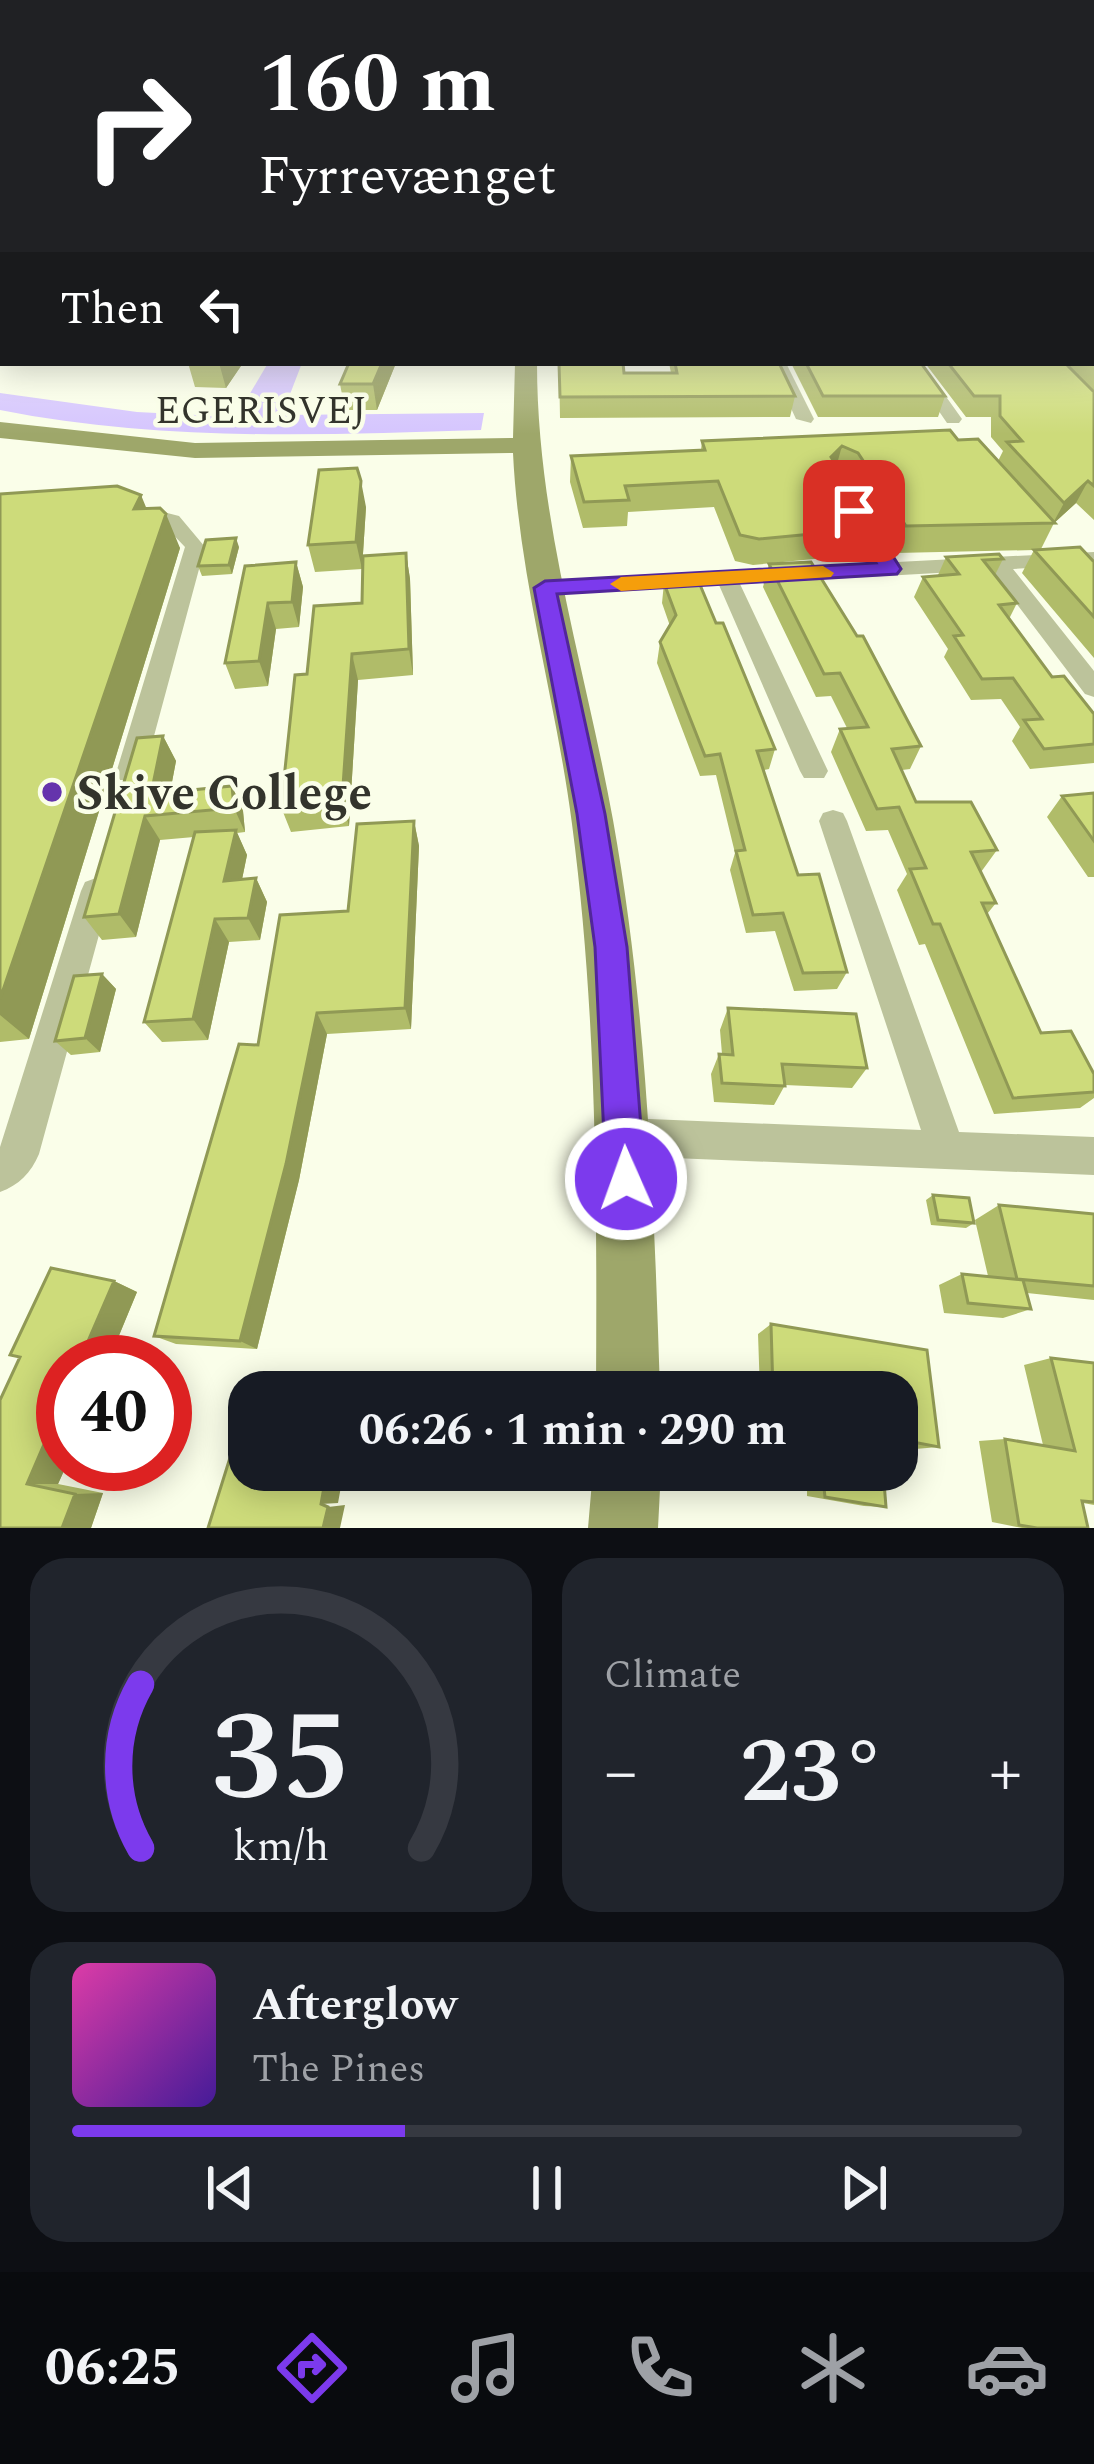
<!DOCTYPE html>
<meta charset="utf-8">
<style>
:root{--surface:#171b24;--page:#20242c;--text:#f1f3f6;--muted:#9ea1a6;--line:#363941;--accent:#7c3aed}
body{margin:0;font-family:Spectral,serif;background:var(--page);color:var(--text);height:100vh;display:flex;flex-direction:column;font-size:45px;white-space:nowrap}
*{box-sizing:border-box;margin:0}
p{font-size:39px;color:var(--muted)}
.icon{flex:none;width:66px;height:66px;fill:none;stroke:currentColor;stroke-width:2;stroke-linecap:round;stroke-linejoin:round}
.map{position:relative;height:1528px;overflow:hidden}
.drawer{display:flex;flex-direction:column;gap:30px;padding:30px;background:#0d0f14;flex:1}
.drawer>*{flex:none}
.guide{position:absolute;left:0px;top:0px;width:1095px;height:366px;box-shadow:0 6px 30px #0003;background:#202124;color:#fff;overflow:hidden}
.speed{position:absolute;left:36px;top:1335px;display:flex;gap:24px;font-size:60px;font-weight:700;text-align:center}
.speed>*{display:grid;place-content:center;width:156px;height:156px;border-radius:50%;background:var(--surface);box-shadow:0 6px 30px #0003;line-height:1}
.speed .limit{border:18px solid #d22;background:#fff;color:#111}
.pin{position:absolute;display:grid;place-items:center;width:102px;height:102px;color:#fff;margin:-51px;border-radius:24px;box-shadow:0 6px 18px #0006}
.me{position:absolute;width:132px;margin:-66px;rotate:358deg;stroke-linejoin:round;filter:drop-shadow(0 0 9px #0008)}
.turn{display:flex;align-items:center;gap:42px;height:252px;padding:0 60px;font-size:54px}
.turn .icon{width:156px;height:156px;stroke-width:2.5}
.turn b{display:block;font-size:84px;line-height:102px}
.then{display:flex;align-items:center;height:114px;padding:0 60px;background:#0003;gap:24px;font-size:45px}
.big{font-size:90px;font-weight:700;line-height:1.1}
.drawer .tile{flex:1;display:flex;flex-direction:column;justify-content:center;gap:18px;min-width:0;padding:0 42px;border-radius:36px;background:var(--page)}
.drawer .dial{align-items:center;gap:0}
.dial svg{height:312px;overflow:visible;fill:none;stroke:var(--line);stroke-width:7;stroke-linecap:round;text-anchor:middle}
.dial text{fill:var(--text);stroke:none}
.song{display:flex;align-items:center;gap:36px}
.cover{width:144px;height:144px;border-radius:18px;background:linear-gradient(135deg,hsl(320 70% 55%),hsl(260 70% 35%))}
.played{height:12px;border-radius:6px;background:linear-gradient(90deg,var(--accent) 35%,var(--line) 35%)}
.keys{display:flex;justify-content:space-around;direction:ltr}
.heat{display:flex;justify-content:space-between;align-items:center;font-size:66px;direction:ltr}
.drawer .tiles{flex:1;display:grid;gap:30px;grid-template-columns:1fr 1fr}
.tile:last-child{grid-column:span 2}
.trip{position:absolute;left:228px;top:1371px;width:690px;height:120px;border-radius:36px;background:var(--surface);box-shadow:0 6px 30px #0003;font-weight:700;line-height:120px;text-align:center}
.tabs{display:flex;height:192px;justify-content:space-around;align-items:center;background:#090b0e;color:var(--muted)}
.tabs .icon{width:84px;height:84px}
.tabs .on{color:var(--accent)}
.tabs b{font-size:54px;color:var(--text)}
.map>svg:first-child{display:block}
.green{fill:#d5c5fe}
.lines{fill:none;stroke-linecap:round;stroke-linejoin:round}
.street{fill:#bcc39b;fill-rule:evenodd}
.secondary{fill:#9ea76a;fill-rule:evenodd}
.wall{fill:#b0bc69}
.shaded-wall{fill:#909955}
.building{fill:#cddb7a;stroke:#909955;stroke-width:3}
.route{fill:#7c3aed;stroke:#51269a;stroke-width:3}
.slow{fill:#f59e0b}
.poi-dot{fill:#6534ac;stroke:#fafee9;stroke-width:4.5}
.labels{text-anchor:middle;stroke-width:9;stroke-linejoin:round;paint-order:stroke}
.far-street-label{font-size:39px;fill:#33342c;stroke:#fafee9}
.poi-label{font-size:48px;font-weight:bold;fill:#33342c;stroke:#fafee9;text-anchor:start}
</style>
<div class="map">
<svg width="1094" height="1528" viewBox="0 0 1094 1528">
<rect width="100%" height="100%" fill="#fafee9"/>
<!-- green -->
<path class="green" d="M268,363H302L282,415L484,413L481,430C318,435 161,442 0,410V393L137,412L236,417Z"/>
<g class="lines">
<!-- street -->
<path class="street" d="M3,238V251L0,252V239Z
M770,363H786L814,419L811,423L796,419Z
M906,363H922L962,419L959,423H947Z
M852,500L859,502L897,562L1094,552V564L1013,569L1094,671V697L1085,694L991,570L740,584L828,771L824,778H804L800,771L719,585L545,595L534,588L545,581L876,563L842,506Z
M136,505L179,516L205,547L144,773L140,780H120L116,773L185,547L164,525L129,515V507Z
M833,810L843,813L847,821L959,1132L1094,1137V1175L625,1156L612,1150L606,1137L612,1124L625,1118L921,1130L819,821L823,813Z
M96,878L107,882L111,891L39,1154C31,1173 19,1185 0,1192V1147L81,891L85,882Z"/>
<!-- secondary -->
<path class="secondary" d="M515,363H537C537,521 585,666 613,820C647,1009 654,1201 660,1392H596C597,1202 597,1013 572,824C556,700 519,579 513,453L195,458L0,438V422L195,443L513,438Z
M593,1470H661L658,1528H588Z"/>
</g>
<!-- wall -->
<path class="wall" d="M1094,220V520L1076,503L1054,523L1041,549L1094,562V658L1022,573L1034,550L896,553L850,479L842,475L875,528L866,554L753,565L735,561L714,507L628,512L627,526L583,528L570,482L571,456L701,450L702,441L958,440L998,461L1003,451L991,437V417H966L925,363H1092Z
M188,363H243L226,388L195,387Z
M396,363L377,410H345L340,384Z
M559,363L624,373H671L669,363H779L795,396L790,417L560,418Z
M791,363H921L945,396L938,417H818Z
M0,494L146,509L180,548L29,1039L0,1042Z
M366,507L362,569L315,572L308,545Z
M239,547L232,574L202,576L198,566Z
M406,553L410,579L413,675L358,680L349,826L291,832L281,807L307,674Z
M946,557L1003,559L995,575L1017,603L1009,619L1052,677L1094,714V763L1030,769L1012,741L1020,727L1001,699L971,700L944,657L948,649L914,597L923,577L938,575Z
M296,562L303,587L299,627L276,629L268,686L235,689L225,663Z
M769,564L921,746L910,769L902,770L916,802L997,850L981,872L996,903L987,914L1041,1033L1094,1074V1098L1080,1108L994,1114L925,944L919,945L897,890L907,874L888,830L866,831L831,752L840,729L847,728L831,696L816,697L763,587Z
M664,583L716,623L775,749L769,769L764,770L798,875L847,972L837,989L794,991L775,931L746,933L730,870L735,853L716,775L700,776L657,663L660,642L670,626L662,603Z
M163,736L176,761L170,792L232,786L243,811L245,832L237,833L247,855L242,879L256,878L267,902L260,940L229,942L208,1040L162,1042L144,1022L194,837L160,840L136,937L102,940L84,917Z
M1094,793V877H1088L1047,817L1062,796Z
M414,821L419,846L411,1029L327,1034L299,1180L257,1349L176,1344L154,1336L258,1045L348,911Z
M102,974L116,989L100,1052L71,1055L55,1041Z
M728,1008L867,1068L852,1088L785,1085L774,1105L714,1102L711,1074L719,1054H722L720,1030Z
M933,1195L974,1223L966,1228L931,1225L926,1200Z
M999,1205L1094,1214V1300L1027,1293L1031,1309L1003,1318L944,1313L939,1285L962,1274L988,1276L975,1220Z
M51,1268L114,1281L137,1292L108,1362H63V1464H67L58,1484L103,1493L91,1528H0V1400L20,1357L10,1355Z
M771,1324L927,1350L939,1447L915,1449L897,1446V1392H760L758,1334Z
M1051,1358L1094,1363V1505L1083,1503L1088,1528H1022L992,1522L979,1441L1005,1439L1043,1445L1024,1365Z
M792,1470H883L886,1507L864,1506L807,1496V1488L793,1485Z"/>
<!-- shaded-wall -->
<path class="shaded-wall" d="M3,315V345L0,347V316Z
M219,363H243L226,388Z
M382,363H396L377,410L373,384Z
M842,446L835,471L831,457Z
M361,481L366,507L362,569L356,542Z
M1088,481L1076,503L1052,525L1064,503Z
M141,495L155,529L134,509Z
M166,514L180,548L29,1039L0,1015V999Z
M236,538L239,547L232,574L229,565Z
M406,553L410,579L413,675L409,649Z
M296,562L303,587L299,627L292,602Z
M268,603L276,629L268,686L259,661Z
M352,654L358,680L349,826L342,801Z
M163,736L176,761L166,814L151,794Z
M232,786L243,811L245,832L234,808Z
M145,816L160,840L136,937L119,914Z
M414,821L419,846L411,1029L405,1008Z
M236,830L247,855L237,904L224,881Z
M256,878L267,902L260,940L248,918Z
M215,919L229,942L208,1040L193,1019Z
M102,974L116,989L100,1052L85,1038Z
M317,1013L327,1034L299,1180L257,1349L240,1341Z
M114,1281L137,1292L108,1362H79Z
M63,1400V1464H67L58,1484H27Z
M327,1470H344L338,1503L321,1504Z
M103,1493L91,1528H62L75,1494Z
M345,1505L340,1528H323L328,1507Z"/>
<!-- building -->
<path class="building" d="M1092,220H1094V364L1092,362Z
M3,249V315L0,316V252Z
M349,363H382L373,384H340Z
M559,363H623L624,373H677L675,363H779L795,396L560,397Z
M806,363H921L945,396H823Z
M948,363H1065L1094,392V486L1088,481L1064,503L1007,442L1022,441L1000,416V396H974Z
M950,430L958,440L978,439L1055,523L906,526L858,453L842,446L831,457L875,528L759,539L740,535L718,481L625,486L629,500L584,502L571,456L705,450L702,441Z
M357,468L361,481L356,542L308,545L319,470Z
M117,486L141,495L134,509L160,508L166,514L0,999V494Z
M236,538L229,565L198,566L206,540Z
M1080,547L1094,562V617L1034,550Z
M406,553L409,649L352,654L342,801L281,807L295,675L307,674L314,606L362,603L363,556Z
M999,554L1003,559L983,560L1017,603L999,605L1052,677L1064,676L1094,714V744L1044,749L1024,720L1042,719L1013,678L982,679L954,636L963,635L923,577L959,574L946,557Z
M296,562L292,602L268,603L259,661L225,663L245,566Z
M811,562L857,636H863L921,746L892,749L916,802H971L997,850L971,852L996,903H982L1041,1033L1071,1031L1094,1074V1092L1013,1098L940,924H933L910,869L926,868L899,807L877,809L840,729L868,727L840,673L824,674L769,564Z
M698,580L716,623H723L775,749L757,751L798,875L819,874L847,972L803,973L783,913L753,915L736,851L745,850L720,754L705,756L660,642L676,615L664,583Z
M163,736L151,794L232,786L234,808L145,816L119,914L84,917L137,738Z
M1094,793V841L1062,796Z
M414,821L405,1008L317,1013L286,1164L240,1341L154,1336L239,1044L258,1045L280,915L348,911L357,824Z
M236,830L224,881L256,878L248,918L215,919L193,1019L144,1022L195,832Z
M102,974L85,1038L55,1041L74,976Z
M728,1008L856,1014L867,1068L782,1064L785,1086L722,1083L719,1054L733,1055Z
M933,1195L969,1198L974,1223L938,1220Z
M999,1205L1094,1214V1286L1017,1279Z
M51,1268L114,1281L79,1362H63V1400L27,1484L75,1494L62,1528H0V1400L20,1357L10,1355Z
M962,1274L1023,1280L1031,1309L968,1303Z
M771,1324L927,1350L939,1447L897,1439V1392H773Z
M1051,1358L1094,1363V1502L1082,1501L1088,1528H1037L1019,1525L1005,1439L1075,1451Z
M249,1397V1470H327L321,1504L328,1507L323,1528H208Z
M808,1470H883L886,1507L825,1497L824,1488L809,1485Z"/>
<!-- sky -->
<linearGradient id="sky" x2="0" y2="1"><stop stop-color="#a3c1ee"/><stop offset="0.51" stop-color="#fdfff5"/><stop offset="1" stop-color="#fdfff5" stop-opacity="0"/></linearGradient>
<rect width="1094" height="434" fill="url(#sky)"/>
<!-- route -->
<path class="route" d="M847,506H861L901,569L897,574L557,594L605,814L627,947L645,1179L640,1193L626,1199L612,1193L606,1179L595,947L577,814L534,588L545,581L876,563L844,511Z"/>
<!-- slow -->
<path class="slow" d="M823,566L834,573L831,577L621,591L610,584L621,577Z"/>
<!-- markers -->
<circle class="poi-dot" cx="52" cy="792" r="12"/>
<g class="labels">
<!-- far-street labels -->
<g class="far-street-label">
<text x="261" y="423">EGERISVEJ</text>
</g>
<!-- poi labels -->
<g class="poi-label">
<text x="76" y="809">Skive College</text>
</g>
</g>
</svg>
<div class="speed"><div class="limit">40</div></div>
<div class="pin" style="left:854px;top:511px;background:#d93025"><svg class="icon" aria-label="arrive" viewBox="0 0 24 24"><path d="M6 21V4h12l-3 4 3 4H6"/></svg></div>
<svg class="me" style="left:626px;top:1179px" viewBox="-20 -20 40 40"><circle r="17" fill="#7c3aed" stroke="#fff" stroke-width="3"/><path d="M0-11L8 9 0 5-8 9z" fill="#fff"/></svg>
<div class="trip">06:26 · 1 min · 290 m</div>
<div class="guide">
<div class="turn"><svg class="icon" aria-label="right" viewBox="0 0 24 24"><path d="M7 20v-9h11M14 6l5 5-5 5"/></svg><div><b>160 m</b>Fyrrevænget</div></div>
<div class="then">Then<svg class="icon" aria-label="left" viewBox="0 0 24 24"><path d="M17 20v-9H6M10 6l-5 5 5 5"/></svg></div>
</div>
</div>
<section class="drawer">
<div class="tiles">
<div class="tile dial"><svg viewBox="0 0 100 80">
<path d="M14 69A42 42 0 1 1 86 69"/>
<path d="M14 69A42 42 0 0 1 14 27" stroke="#7c3aed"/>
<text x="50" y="56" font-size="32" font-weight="700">35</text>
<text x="50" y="72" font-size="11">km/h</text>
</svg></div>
<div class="tile"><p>Climate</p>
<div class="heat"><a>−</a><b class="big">23°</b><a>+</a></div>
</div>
<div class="tile">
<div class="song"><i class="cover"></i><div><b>Afterglow</b><p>The Pines</p></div></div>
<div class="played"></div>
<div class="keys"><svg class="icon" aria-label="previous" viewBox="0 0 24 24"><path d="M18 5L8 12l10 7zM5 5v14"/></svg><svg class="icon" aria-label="pause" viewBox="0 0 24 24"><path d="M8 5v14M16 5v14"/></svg><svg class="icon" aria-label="next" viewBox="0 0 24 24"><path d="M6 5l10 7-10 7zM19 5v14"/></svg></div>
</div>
</div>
</section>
<nav class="tabs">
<b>06:25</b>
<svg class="icon on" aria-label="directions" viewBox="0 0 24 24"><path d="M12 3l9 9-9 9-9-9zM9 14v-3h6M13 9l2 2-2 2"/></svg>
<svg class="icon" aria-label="music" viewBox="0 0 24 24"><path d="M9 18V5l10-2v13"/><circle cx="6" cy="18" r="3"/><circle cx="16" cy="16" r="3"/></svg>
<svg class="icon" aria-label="phone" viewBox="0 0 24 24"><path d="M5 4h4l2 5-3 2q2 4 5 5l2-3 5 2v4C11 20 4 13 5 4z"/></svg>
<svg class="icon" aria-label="climate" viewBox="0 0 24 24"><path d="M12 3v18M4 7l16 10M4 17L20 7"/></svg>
<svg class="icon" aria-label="car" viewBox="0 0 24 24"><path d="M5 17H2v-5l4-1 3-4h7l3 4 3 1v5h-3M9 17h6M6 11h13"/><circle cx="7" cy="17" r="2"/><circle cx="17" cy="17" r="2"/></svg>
</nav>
